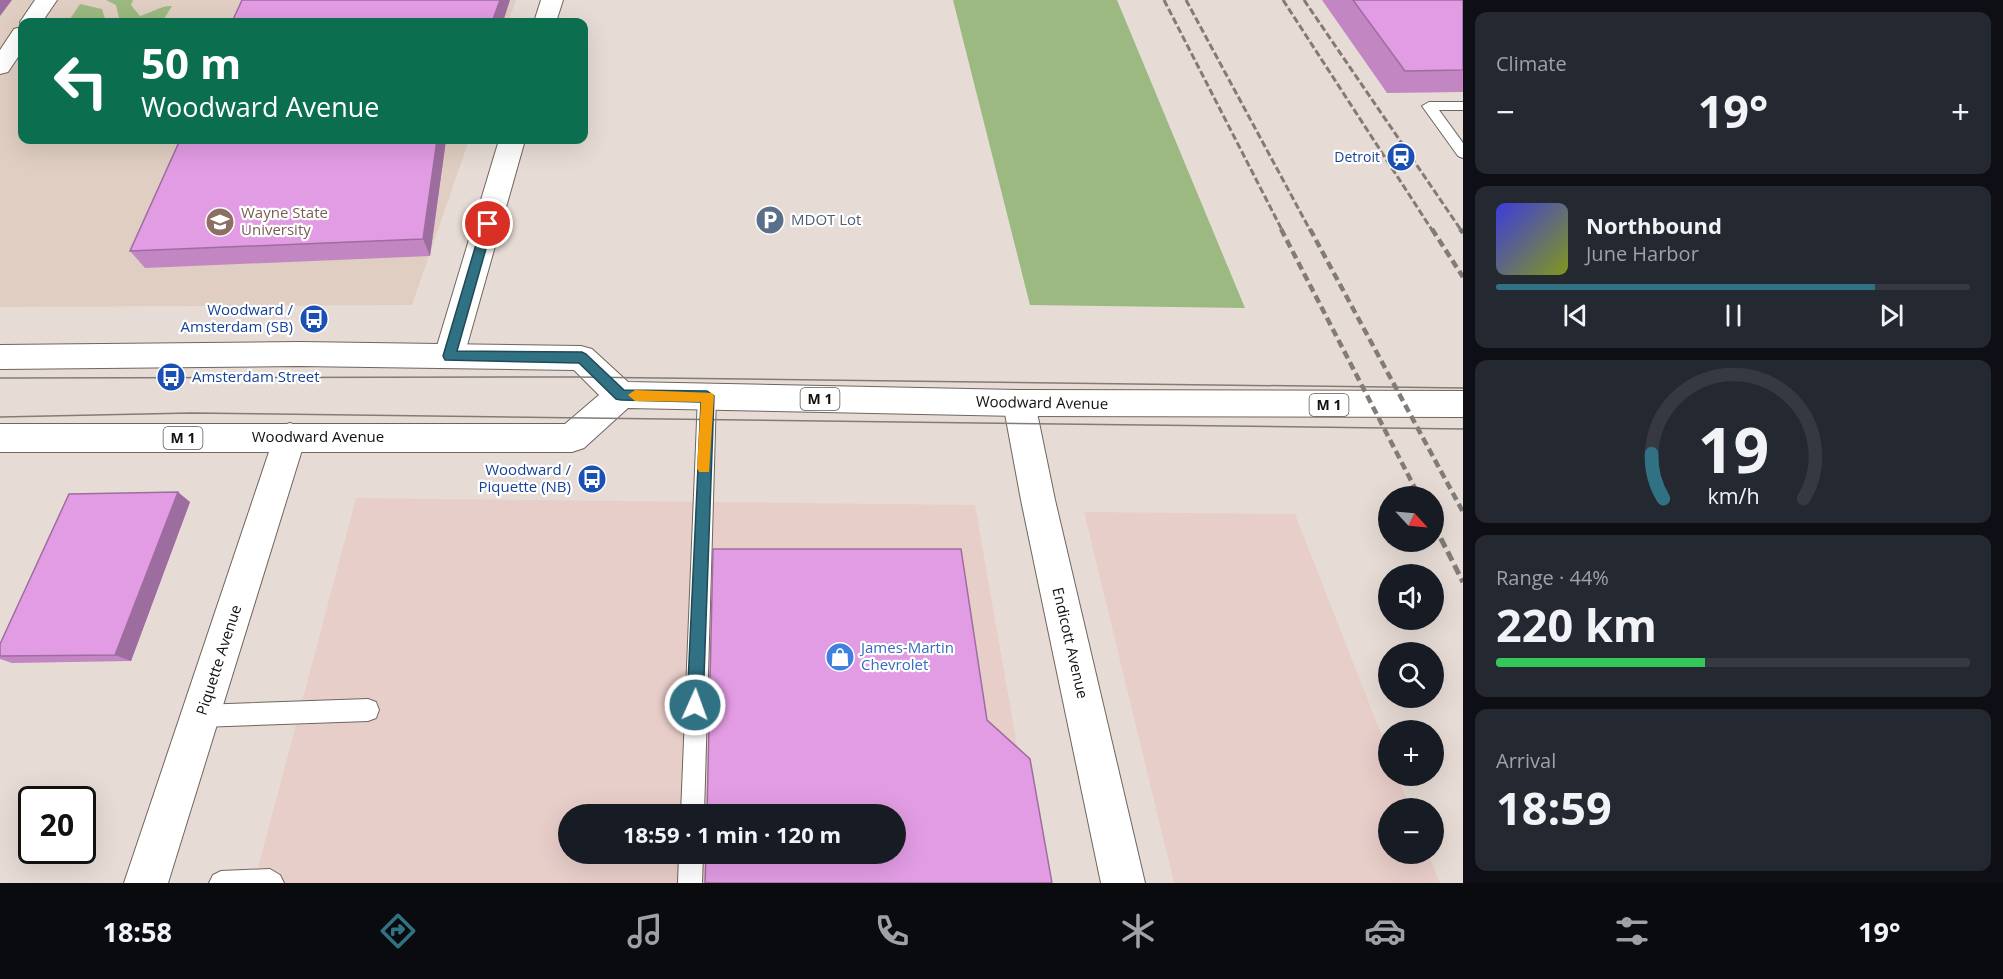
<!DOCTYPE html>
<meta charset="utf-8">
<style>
:root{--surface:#171b24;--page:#242831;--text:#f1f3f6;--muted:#9ea1a6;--line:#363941;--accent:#307184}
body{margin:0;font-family:"Open Sans",sans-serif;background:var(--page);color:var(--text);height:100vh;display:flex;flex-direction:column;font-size:22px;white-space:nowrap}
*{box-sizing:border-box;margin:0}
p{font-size:20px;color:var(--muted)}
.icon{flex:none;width:33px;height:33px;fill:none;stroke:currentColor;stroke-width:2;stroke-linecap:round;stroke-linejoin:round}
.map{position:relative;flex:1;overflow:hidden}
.sheet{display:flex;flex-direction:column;gap:12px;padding:12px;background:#0d0f14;width:540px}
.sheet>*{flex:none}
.top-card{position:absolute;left:18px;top:18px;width:570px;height:126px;border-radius:12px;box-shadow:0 6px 24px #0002;background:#0b6e4f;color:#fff;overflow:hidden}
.needle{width:39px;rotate:116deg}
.controls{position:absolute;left:1378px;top:486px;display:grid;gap:12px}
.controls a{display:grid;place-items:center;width:66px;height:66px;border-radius:50%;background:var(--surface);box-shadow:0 6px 24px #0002;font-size:30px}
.speed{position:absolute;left:18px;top:786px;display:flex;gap:12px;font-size:30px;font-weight:700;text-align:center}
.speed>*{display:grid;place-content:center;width:78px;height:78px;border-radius:50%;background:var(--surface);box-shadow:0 6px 24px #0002;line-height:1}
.speed .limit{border:3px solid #111;border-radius:9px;background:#fff;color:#111}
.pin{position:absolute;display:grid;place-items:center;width:51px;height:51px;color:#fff;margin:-26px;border:3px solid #fff;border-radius:50%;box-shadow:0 2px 6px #0007}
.me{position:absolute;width:66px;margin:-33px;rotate:2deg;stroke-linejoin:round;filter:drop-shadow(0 0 4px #0008)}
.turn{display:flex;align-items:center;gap:21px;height:126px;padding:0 24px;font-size:27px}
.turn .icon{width:78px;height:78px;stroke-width:2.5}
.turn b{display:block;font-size:42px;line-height:51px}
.big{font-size:45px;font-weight:700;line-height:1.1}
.sheet .widget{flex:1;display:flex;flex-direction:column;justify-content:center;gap:9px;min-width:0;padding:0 21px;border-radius:12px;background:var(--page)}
.sheet .dial{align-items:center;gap:0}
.dial svg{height:156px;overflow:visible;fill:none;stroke:var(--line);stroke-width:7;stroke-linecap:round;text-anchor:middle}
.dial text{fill:var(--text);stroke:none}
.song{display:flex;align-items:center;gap:18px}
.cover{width:72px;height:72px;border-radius:9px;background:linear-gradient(135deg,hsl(240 70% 55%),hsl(70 70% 35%))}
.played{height:6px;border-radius:3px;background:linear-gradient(90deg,var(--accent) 80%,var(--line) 80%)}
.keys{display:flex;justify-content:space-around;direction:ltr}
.heat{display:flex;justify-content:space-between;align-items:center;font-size:33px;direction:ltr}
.charge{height:9px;border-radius:4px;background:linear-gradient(90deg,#34c759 44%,var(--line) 0)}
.trip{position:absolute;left:558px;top:804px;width:348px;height:60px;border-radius:30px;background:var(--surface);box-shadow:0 6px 24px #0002;font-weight:700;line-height:60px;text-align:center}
.tab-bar{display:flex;height:96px;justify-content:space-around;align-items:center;background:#090b0e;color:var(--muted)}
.tab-bar .icon{width:42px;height:42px}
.tab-bar .on{color:var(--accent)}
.tab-bar b{font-size:27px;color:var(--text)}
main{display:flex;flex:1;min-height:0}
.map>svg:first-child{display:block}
.commercial{fill:#e8cec9;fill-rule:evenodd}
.built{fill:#e0cec2}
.green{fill:#9cb981}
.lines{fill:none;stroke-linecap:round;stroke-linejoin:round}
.service-casing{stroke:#6f655f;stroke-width:2}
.minor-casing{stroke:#6f655f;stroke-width:2}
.primary-casing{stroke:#6f655f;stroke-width:2}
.service{fill:#fff;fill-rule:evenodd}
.minor{fill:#fff;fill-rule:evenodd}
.primary{fill:#fff;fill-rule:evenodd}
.tram{stroke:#827b76;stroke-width:1.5}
.rail-far2{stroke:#827b76;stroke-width:3;stroke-dasharray:7 3;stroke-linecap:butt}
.rail-far1{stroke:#827b76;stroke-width:4.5;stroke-dasharray:8 4.5;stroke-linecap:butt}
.rail{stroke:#827b76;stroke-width:5;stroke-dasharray:10 5;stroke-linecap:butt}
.wall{fill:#c286c3}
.shaded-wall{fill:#9e6d9f}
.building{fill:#e29ce3;stroke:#9e6d9f;stroke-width:1.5}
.route{fill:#307184;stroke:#1f4956;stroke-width:1.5}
.slow{fill:#f59e0b}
.labels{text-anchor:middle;stroke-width:4.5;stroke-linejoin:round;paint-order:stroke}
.far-transit-label{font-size:14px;fill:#164399;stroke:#fff;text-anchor:end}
.shield{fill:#fff;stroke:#5a5856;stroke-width:1.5}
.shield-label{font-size:14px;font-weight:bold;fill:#13100d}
.education-label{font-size:15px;fill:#785e54;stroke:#fff;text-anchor:start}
.service-label{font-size:15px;fill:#4e5e75;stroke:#fff;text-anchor:start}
.transit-label{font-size:15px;fill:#164399;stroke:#fff;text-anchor:end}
.street-label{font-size:15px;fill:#13100d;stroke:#fff}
.shop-label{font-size:15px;fill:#366cbe;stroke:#fff;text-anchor:start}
</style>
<main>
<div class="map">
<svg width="1463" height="883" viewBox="0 0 1463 883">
<rect width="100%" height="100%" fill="#e7dcd5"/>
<!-- commercial -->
<path class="commercial" d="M356,498L975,505L1041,883H254ZM568,814H896V854H568Z
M1084,512L1295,514L1389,754V776H1397L1410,808H1389V854H1428L1440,883H1174Z"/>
<!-- built -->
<path class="built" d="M0,0H516L508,22H22V140H469L412,305L0,307Z"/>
<!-- green -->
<path class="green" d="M106,0H133L131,5L140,16C151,13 161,5 172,6L164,19L165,22H120L116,5Z
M953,0H1117L1245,308L1030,305Z
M80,4L102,9L106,22H68Z"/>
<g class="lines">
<!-- service casing -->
<g class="service-casing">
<path id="service" d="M1429,102H1463V110H1439L1463,143V158L1458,156L1422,106Z
M707,389L713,391L716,396L704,814H681L698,396L701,391Z
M368,699L376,702L379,710L376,718L368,721L200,727L192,724L189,716L192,708L200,705Z
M679,854H703L702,883H678Z
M270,869L280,875L284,883H209L213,875L221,871Z"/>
</g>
<!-- minor casing -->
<g class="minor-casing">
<path id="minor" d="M35,0H57L42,22H22V26L20,22Z
M541,0H563L556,22H534Z
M22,27V51L8,72L0,74V50L14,29Z
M499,140H525L464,356L460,365L449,368L438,365L434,356Z
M1019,390L1030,394L1035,403L1055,500L1145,883H1101L1021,500L1003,403L1008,394Z
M290,423L302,427L306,437L168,883H124L274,437L278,427Z"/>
</g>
<!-- primary casing -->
<g class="primary-casing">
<path id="primary" d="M299,342L581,346L592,349L628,382L1019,390L1463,391V417L1019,416L628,408L584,448L572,452H0V424H565L599,395L574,370L299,366L0,369V345Z"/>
</g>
<!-- service -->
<use href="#service" class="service"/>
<!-- minor -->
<use href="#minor" class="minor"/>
<!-- primary -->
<use href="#primary" class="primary"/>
<!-- tram -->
<path class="tram" d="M0,378L576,377L1463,388
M0,417L191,413L1463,429"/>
<!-- rail-far2 -->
<path class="rail-far2" d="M1164,0L1282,230
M1186,0L1310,230
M1283,0L1432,230
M1304,0L1461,230"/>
<!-- rail-far1 -->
<path class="rail-far1" d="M1281,229L1419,496
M1310,229L1463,512
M1432,229L1463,277
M1460,229L1463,233"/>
<!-- rail -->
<path class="rail" d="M1434,525L1463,582"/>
</g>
<!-- wall -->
<path class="wall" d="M1322,0H1463V92L1387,93Z
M446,140L430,256L145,268L130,251Z
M190,502L131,661L12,663L0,659V644Z"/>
<!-- shaded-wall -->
<path class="shaded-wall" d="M0,0H12L0,16Z
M500,0H510L503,22H492Z
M437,140H446L430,256L423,239Z
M178,492L190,502L131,661L115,655Z"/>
<!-- building -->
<path class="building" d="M242,0H500L492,22H232Z
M1353,0H1463V70L1405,71Z
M180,140H437L423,239L130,251Z
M178,492L115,655L0,656V644L69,494Z
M713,549H961L987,720L1030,759L1052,883H705L706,854H896V814H707Z"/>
<!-- route -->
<path class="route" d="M488,220L493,224L457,351L582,352L586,354L624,390L707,391L714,396L703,705L701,711L695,713L689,711L687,705L701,402L621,400L616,399L579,363L445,360L443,356L482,224Z"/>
<!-- slow -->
<path class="slow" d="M635,390L712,393L714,396L709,472H699L697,468L701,402L635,401L628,395Z"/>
<!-- icons -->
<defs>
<g id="station-disc" transform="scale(1.5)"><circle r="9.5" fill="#1a4fb4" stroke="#fff"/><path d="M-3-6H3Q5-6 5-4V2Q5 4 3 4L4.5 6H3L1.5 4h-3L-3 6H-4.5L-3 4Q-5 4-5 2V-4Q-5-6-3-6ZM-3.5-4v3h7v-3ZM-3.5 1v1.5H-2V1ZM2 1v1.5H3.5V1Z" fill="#fff"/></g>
<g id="parking-disc" transform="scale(1.5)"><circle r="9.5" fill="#5c6f8a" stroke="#fff"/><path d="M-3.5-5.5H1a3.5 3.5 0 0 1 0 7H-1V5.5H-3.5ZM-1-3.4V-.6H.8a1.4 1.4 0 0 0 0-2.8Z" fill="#fff"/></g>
<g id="university-disc" transform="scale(1.5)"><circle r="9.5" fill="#8d6e63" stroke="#fff"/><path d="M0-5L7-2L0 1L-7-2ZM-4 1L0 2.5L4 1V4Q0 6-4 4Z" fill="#fff"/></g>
<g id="bus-disc" transform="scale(1.5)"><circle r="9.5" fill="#1a4fb4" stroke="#fff"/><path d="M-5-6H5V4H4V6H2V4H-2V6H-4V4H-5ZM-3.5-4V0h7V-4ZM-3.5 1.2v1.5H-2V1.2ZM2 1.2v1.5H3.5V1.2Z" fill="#fff"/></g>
<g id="shop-disc" transform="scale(1.5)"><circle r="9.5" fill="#3f7fe0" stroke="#fff"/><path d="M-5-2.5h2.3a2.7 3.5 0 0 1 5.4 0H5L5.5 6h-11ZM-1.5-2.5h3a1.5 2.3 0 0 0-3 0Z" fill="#fff"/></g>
</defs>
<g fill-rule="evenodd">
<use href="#station-disc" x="1401" y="157"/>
<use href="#parking-disc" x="770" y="220"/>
<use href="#university-disc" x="220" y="222"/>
<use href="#bus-disc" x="314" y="319"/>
<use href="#bus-disc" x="171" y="377"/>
<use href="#bus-disc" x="592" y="479"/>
<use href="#shop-disc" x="840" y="657"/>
</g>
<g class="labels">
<!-- far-transit labels -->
<g class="far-transit-label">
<text x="1380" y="162">Detroit</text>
</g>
<!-- shield labels -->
<g class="shield">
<rect x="800.5" y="388" width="39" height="22" rx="4.5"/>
<rect x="1309.5" y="394" width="39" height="22" rx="4.5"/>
<rect x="163.5" y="427" width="39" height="22" rx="4.5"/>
</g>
<g class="shield-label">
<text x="820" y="404">M 1</text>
<text x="1329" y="410">M 1</text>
<text x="183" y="443">M 1</text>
</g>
<!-- education labels -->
<g class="education-label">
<text x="241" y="218">Wayne State<tspan x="241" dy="17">University</tspan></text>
</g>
<!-- service labels -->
<g class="service-label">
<text x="791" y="225">MDOT Lot</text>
</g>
<!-- transit labels -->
<g class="transit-label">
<text x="293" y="315">Woodward /<tspan x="293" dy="17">Amsterdam (SB)</tspan></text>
<text x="192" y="382" text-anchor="start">Amsterdam Street</text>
<text x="571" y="475">Woodward /<tspan x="571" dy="17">Piquette (NB)</tspan></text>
</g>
<!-- street labels -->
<g class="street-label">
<text transform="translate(1042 403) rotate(1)" y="5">Woodward Avenue</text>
<text x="318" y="442">Woodward Avenue</text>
<text transform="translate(1070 643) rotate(77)" y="5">Endicott Avenue</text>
<text transform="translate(219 660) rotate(-72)" y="5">Piquette Avenue</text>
</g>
<!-- shop labels -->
<g class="shop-label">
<text x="861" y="653">James-Martin<tspan x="861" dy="17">Chevrolet</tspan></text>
</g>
</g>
</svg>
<div class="controls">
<a><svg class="needle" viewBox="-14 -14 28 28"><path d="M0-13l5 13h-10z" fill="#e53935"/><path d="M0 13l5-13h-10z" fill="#9ea1a6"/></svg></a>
<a><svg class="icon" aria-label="sound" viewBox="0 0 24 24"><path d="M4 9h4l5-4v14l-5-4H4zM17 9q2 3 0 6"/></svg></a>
<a><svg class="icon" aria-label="search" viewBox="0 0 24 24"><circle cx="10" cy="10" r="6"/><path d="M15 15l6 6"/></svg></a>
<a>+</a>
<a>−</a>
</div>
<div class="speed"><div class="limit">20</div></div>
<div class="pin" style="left:488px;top:224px;background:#d93025"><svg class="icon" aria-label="arrive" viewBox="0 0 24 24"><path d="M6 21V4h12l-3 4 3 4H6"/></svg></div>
<svg class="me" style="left:695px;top:705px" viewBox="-20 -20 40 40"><circle r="17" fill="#307184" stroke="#fff" stroke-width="3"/><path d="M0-11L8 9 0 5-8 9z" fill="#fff"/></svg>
<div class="trip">18:59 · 1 min · 120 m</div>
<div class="top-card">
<div class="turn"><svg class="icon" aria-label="left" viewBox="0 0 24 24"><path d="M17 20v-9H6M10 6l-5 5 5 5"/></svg><div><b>50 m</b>Woodward Avenue</div></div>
</div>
</div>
<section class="sheet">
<div class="widget"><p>Climate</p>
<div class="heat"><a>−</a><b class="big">19°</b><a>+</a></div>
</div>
<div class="widget">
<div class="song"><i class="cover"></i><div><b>Northbound</b><p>June Harbor</p></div></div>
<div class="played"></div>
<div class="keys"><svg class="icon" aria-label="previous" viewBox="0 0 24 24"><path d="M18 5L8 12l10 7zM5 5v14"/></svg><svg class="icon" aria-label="pause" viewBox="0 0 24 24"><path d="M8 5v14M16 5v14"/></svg><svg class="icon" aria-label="next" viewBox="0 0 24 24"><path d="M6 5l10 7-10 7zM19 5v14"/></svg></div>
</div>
<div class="widget dial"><svg viewBox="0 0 100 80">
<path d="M14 69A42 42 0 1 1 86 69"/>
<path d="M14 69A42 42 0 0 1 8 46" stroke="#307184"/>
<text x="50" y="56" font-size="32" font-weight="700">19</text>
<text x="50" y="72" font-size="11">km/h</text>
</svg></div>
<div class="widget"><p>Range · 44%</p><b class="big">220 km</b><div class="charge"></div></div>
<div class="widget"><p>Arrival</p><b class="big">18:59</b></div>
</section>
</main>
<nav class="tab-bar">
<b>18:58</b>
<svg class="icon on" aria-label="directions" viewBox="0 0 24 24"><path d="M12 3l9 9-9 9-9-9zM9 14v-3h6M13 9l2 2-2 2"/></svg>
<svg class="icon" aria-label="music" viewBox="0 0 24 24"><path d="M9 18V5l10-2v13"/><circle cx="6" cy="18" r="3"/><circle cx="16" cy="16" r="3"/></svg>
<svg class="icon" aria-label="phone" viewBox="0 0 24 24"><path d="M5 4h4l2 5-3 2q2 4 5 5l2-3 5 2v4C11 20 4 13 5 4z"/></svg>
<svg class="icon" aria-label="climate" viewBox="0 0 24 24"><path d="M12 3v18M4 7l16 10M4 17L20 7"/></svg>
<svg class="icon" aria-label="car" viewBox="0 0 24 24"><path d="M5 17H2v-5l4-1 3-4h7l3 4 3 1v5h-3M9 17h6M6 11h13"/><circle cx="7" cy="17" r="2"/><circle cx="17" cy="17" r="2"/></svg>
<svg class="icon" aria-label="filters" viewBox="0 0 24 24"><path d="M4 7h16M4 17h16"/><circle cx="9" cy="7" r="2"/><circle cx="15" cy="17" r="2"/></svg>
<b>19°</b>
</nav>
